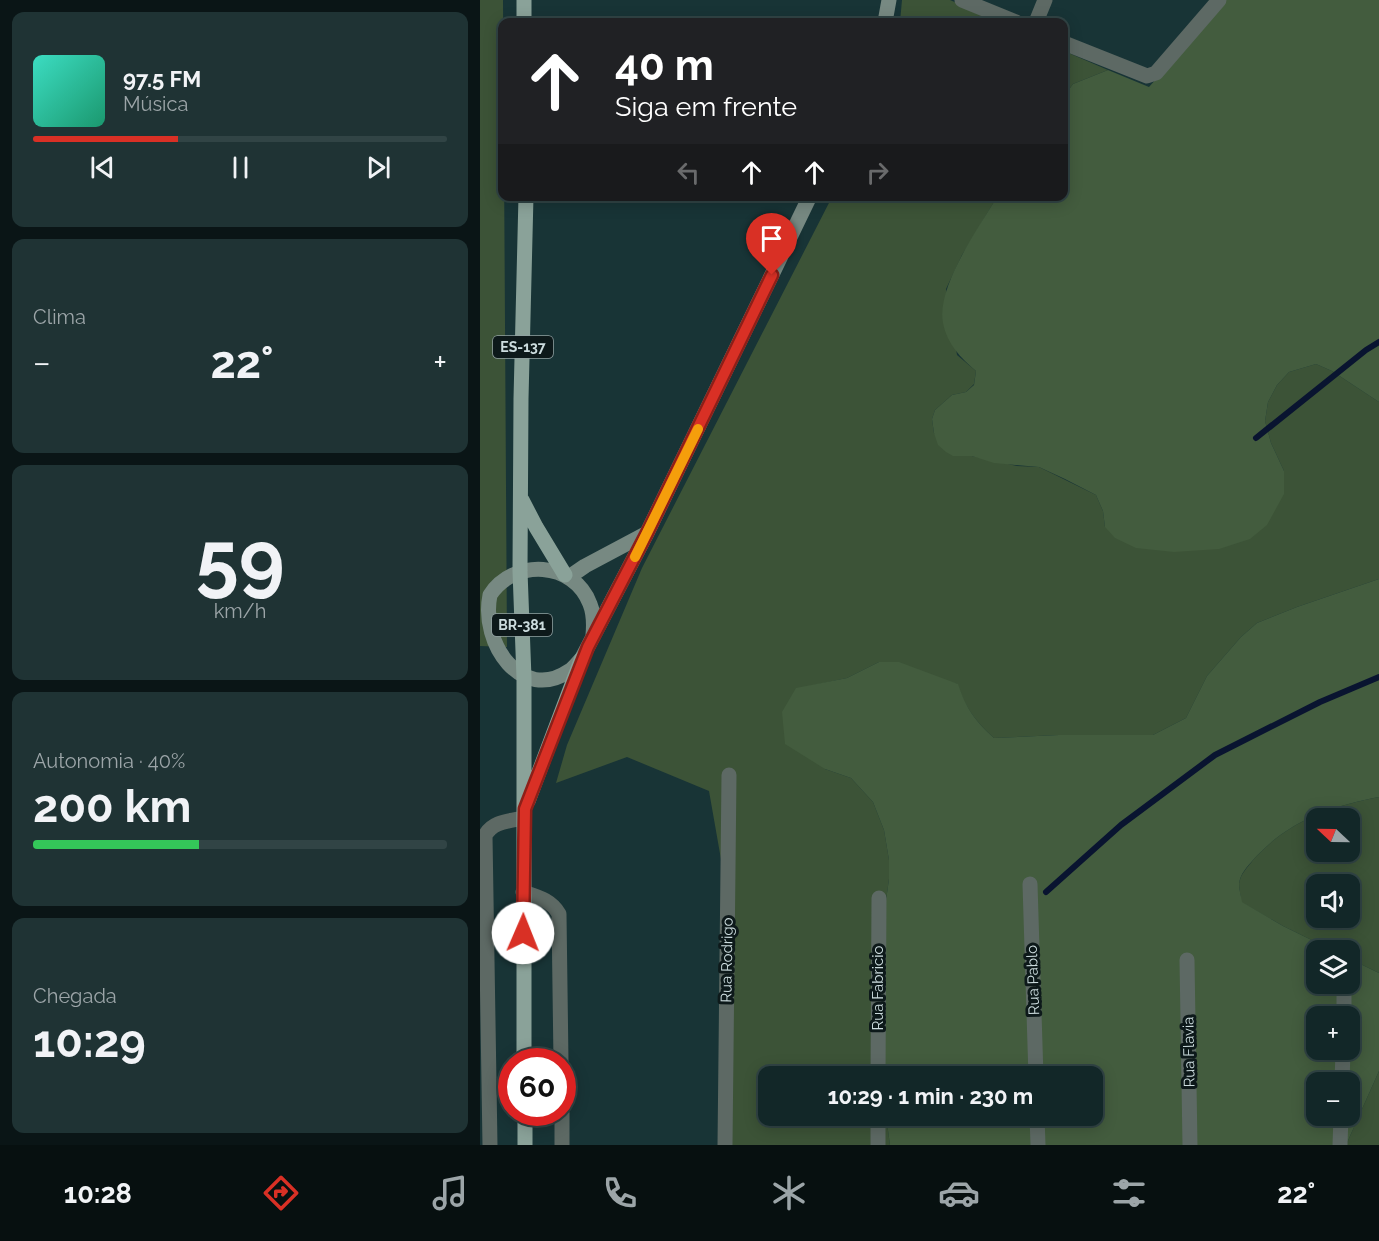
<!DOCTYPE html>
<html lang="pt">
<meta charset="utf-8">
<style>
:root{--surface:#122728;--page:#1f3334;--text:#f1f3f6;--muted:#9ca5a8;--line:#314445;--accent:#d93025}
body{margin:0;font-family:Raleway,sans-serif;background:var(--page);color:var(--text);height:100vh;display:flex;flex-direction:column;font-size:22px;white-space:nowrap}
*{box-sizing:border-box;margin:0}
p{font-size:20px;color:var(--muted)}
.icon{flex:none;width:33px;height:33px;fill:none;stroke:currentColor;stroke-width:2;stroke-linecap:round;stroke-linejoin:round}
.map{position:relative;flex:1;overflow:hidden}
.sheet{display:flex;flex-direction:column;gap:12px;padding:12px;background:#0a1516;width:480px}
.sheet>*{flex:none}
.banner{position:absolute;left:18px;top:18px;width:570px;height:183px;border-radius:12px;box-shadow:0 3px 15px #0003,0 0 0 2px var(--line);background:#202124;color:#fff;overflow:hidden}
.needle{width:39px;rotate:292deg}
.buttons{position:absolute;left:826px;top:808px;display:grid;gap:12px}
.buttons a{display:grid;place-items:center;width:54px;height:54px;border-radius:12px;background:var(--surface);box-shadow:0 3px 15px #0003,0 0 0 2px var(--line);font-size:30px}
.speed{position:absolute;left:18px;top:1048px;display:flex;gap:12px;font-size:30px;font-weight:700;text-align:center}
.speed>*{display:grid;place-content:center;width:78px;height:78px;border-radius:50%;background:var(--surface);box-shadow:0 3px 15px #0003,0 0 0 2px var(--line);line-height:1}
.speed .limit{border:9px solid #d22;background:#fff;color:#111}
.pin{position:absolute;display:grid;place-items:center;width:51px;height:51px;color:#fff;margin:-62px -26px;border-radius:50% 50% 50% 0;rotate:-45deg;box-shadow:0 0 6px #0007}
.pin .icon{rotate:45deg}
.me{position:absolute;width:66px;margin:-33px;rotate:1deg;stroke-linejoin:round;filter:drop-shadow(0 0 4px #0008)}
.turn{display:flex;align-items:center;gap:21px;height:126px;padding:0 18px;font-size:27px}
.turn .icon{width:78px;height:78px;stroke-width:2.5}
.turn b{display:block;font-size:42px;line-height:51px}
.lanes{display:flex;align-items:center;height:57px;padding:0 18px;background:#0003;justify-content:center;gap:30px;direction:ltr}
.lanes .off{opacity:.35}
.big{font-size:45px;font-weight:700;line-height:1.1}
.sheet .widget{flex:1;display:flex;flex-direction:column;justify-content:center;gap:9px;min-width:0;padding:0 21px;border-radius:12px;background:var(--page)}
.sheet .dial{align-items:center;gap:0}
.dial b{font-size:78px;line-height:1}
.song{display:flex;align-items:center;gap:18px}
.cover{width:72px;height:72px;border-radius:9px;background:linear-gradient(135deg,hsl(170 70% 55%),hsl(160 70% 35%))}
.played{height:6px;border-radius:3px;background:linear-gradient(90deg,var(--accent) 35%,var(--line) 35%)}
.keys{display:flex;justify-content:space-around;direction:ltr}
.heat{display:flex;justify-content:space-between;align-items:center;font-size:33px;direction:ltr}
.charge{height:9px;border-radius:4px;background:linear-gradient(90deg,#34c759 40%,var(--line) 0)}
.trip{position:absolute;left:278px;top:1066px;width:345px;height:60px;border-radius:12px;background:var(--surface);box-shadow:0 3px 15px #0003,0 0 0 2px var(--line);font-weight:700;line-height:60px;text-align:center}
.tab-bar{display:flex;height:96px;justify-content:space-around;align-items:center;background:#071010;color:var(--muted)}
.tab-bar .icon{width:42px;height:42px}
.tab-bar .current{color:var(--accent)}
.tab-bar b{font-size:27px;color:var(--text)}
main{display:flex;flex:1;min-height:0}
.map>svg:first-child{display:block}
.green{fill:#3c5337;fill-rule:evenodd}
.forest{fill:#435c3e;fill-rule:evenodd}
.lines{fill:none;stroke-linecap:round;stroke-linejoin:round}
.stream{stroke:#091430;stroke-width:6}
.minor{stroke:#5d6964;stroke-width:15}
.secondary{stroke:#778982;stroke-width:15}
.primary{stroke:#8aa299;stroke-width:15}
.route-casing{stroke:#8d1f18;stroke-width:15}
.route{stroke:#d93025;stroke-width:10}
.slow{stroke:#f59e0b;stroke-width:10}
.labels{text-anchor:middle;stroke-width:6;stroke-linejoin:round;paint-order:stroke}
.shield{fill:#0d191a;stroke:#93a2a3;stroke-width:1.5}
.shield-label{font-size:14px;font-weight:bold;fill:#ccdcde}
.street-label{font-size:15px;fill:#ccdcde;stroke:#0d191a}
</style>
<main>
<section class="sheet">
<div class="widget">
<div class="song"><i class="cover"></i><div><b>97.5 FM</b><p>Música</p></div></div>
<div class="played"></div>
<div class="keys"><svg class="icon" aria-label="previous" viewBox="0 0 24 24"><path d="M18 5L8 12l10 7zM5 5v14"/></svg><svg class="icon" aria-label="pause" viewBox="0 0 24 24"><path d="M8 5v14M16 5v14"/></svg><svg class="icon" aria-label="next" viewBox="0 0 24 24"><path d="M6 5l10 7-10 7zM19 5v14"/></svg></div>
</div>
<div class="widget"><p>Clima</p>
<div class="heat"><a>−</a><b class="big">22°</b><a>+</a></div>
</div>
<div class="widget dial"><b>59</b><p>km/h</p></div>
<div class="widget"><p>Autonomia · 40%</p><b class="big">200 km</b><div class="charge"></div></div>
<div class="widget"><p>Chegada</p><b class="big">10:29</b></div>
</section>
<div class="map">
<svg width="899" height="1145" viewBox="0 0 899 1145">
<rect width="100%" height="100%" fill="#183436"/>
<!-- green -->
<path class="green" d="M0,0H23L27,647L0,646Z
M422,0H470L520,22H420Z
M584,51L628,70L593,84L584,96Z
M352,197H517L482,255L466,289L477,355L496,371L494,384L486,392L472,395L455,410L452,419L454,433L473,455L492,456L537,466L559,467L616,495L623,511L625,527L804,471L791,443L785,421L788,402L797,385L809,372L836,364L852,371L899,402V579L817,607L777,623L761,637L727,676L706,718L673,735H579L514,738C495,721 486,708 477,684L399,662L367,678L316,689L345,769L371,778L393,802L404,830L409,860V879L400,944L402,1077H288V1116H406L410,1145H248L242,865L229,791L147,757L76,783L87,745L162,568Z
M899,797V973L870,959V951H854L803,926L761,902C761,896 759,889 759,884C760,874 768,867 773,860C808,821 849,807 899,797ZM837,819H870V852H837ZM837,885H870V918H837Z
M899,1071V1145H866Z"/>
<!-- forest -->
<path class="forest" d="M746,0H899V402L852,371L836,364L809,372L797,385L788,402L785,421L791,443L804,471V494L787,525L770,539L739,549L694,552L656,548L635,538L625,527L623,511L616,495L585,479L559,467L514,463L492,456H473L466,452L458,445L454,433L452,419L455,410L472,395L486,392L494,385L496,371C481,358 467,344 463,323C456,287 499,227 517,197L584,196V96L593,84L628,70L669,87Z
M899,579V797C849,807 808,821 773,860C767,867 760,874 759,884C759,889 761,896 762,902L803,926L854,951H837V984H870V959L899,973V1071L866,1145H410L406,1116H612V1077H402L400,944L409,879V860L404,830L393,802L371,778L345,769L305,744L302,712L316,688L367,678L399,662H419L478,684C486,708 495,721 514,738L579,735H673L706,718L727,676L761,637L777,623L817,607ZM837,1017H870V1050H837ZM837,1083H870V1116H837Z"/>
<g class="lines">
<!-- stream -->
<path class="stream" d="M776,438L886,350L899,342
M566,892L641,825L735,755L840,702L899,677"/>
<!-- minor -->
<path class="minor" d="M482,0L536,22
M556,22L565,0
M584,43L667,76L676,73L739,0
M550,884L556,1077
M43,892C58,897 71,900 79,914L81,1062
M707,960L710,1145
M864,1017V996
M398,1077L399,898
M862,1083L863,1050
M82,1113V1145
M557,1116L558,1145
M10,1145L5,836C12,821 30,821 44,818
M245,1145L249,775
M398,1145V1116
M860,1145L861,1116"/>
<!-- secondary -->
<path class="secondary" d="M405,22L409,0
M89,577L105,566L167,533
M113,635C114,624 114,614 110,604C94,561 34,558 10,595C0,644 42,703 89,671C94,668 98,662 102,658L167,533L330,196"/>
<!-- primary -->
<path class="primary" d="M44,0V22
M42,500L56,527L85,575
M48,801L102,658
M44,1062V678L40,571L41,399L46,196
M45,1113V1145"/>
</g>
<g class="lines">
<!-- route casing -->
<g class="route-casing">
<path id="route" d="M43,933L45,809L108,647L167,533L292,275"/>
</g>
<!-- route -->
<use href="#route" class="route"/>
<!-- slow -->
<path class="slow" d="M155,557L218,429"/>
</g>
<g class="labels">
<!-- shield labels -->
<g class="shield">
<rect x="13" y="336" width="60" height="22" rx="4.5"/>
<rect x="12" y="614" width="60" height="22" rx="4.5"/>
</g>
<g class="shield-label">
<text x="43" y="352">ES-137</text>
<text x="42" y="630">BR-381</text>
</g>
<!-- street labels -->
<g class="street-label">
<text transform="translate(247 960) rotate(-89)" y="5">Rua Rodrigo</text>
<text transform="translate(553 980) rotate(-92)" y="5">Rua Pablo</text>
<text transform="translate(398 988) rotate(-90)" y="5">Rua Fabricio</text>
<text transform="translate(709 1052) rotate(-91)" y="5">Rua Flavia</text>
</g>
</g>
</svg>
<div class="buttons">
<a><svg class="needle" viewBox="-14 -14 28 28"><path d="M0-13l5 13h-10z" fill="#e53935"/><path d="M0 13l5-13h-10z" fill="#9ca5a8"/></svg></a>
<a><svg class="icon" aria-label="sound" viewBox="0 0 24 24"><path d="M4 9h4l5-4v14l-5-4H4zM17 9q2 3 0 6"/></svg></a>
<a><svg class="icon" aria-label="layers" viewBox="0 0 24 24"><path d="M12 4l9 5-9 5-9-5zM3 14l9 5 9-5"/></svg></a>
<a>+</a>
<a>−</a>
</div>
<div class="speed"><div class="limit">60</div></div>
<div class="pin" style="left:292px;top:275px;background:#d93025"><svg class="icon" aria-label="arrive" viewBox="0 0 24 24"><path d="M6 21V4h12l-3 4 3 4H6"/></svg></div>
<svg class="me" style="left:43px;top:933px" viewBox="-20 -20 40 40"><circle r="19" fill="#fff"/><path d="M0-13L10 11 0 6-10 11z" fill="#d93025"/></svg>
<div class="trip">10:29 · 1 min · 230 m</div>
<div class="banner">
<div class="turn"><svg class="icon" aria-label="ahead" viewBox="0 0 24 24"><path d="M12 20V5M6 11l6-6 6 6"/></svg><div><b>40 m</b>Siga em frente</div></div>
<div class="lanes"><svg class="icon off" aria-label="left" viewBox="0 0 24 24"><path d="M17 20v-9H6M10 6l-5 5 5 5"/></svg><svg class="icon" aria-label="ahead" viewBox="0 0 24 24"><path d="M12 20V5M6 11l6-6 6 6"/></svg><svg class="icon" aria-label="ahead" viewBox="0 0 24 24"><path d="M12 20V5M6 11l6-6 6 6"/></svg><svg class="icon off" aria-label="right" viewBox="0 0 24 24"><path d="M7 20v-9h11M14 6l5 5-5 5"/></svg></div>
</div>
</div>
</main>
<nav class="tab-bar">
<b>10:28</b>
<svg class="icon current" aria-label="directions" viewBox="0 0 24 24"><path d="M12 3l9 9-9 9-9-9zM9 14v-3h6M13 9l2 2-2 2"/></svg>
<svg class="icon" aria-label="music" viewBox="0 0 24 24"><path d="M9 18V5l10-2v13"/><circle cx="6" cy="18" r="3"/><circle cx="16" cy="16" r="3"/></svg>
<svg class="icon" aria-label="phone" viewBox="0 0 24 24"><path d="M5 4h4l2 5-3 2q2 4 5 5l2-3 5 2v4C11 20 4 13 5 4z"/></svg>
<svg class="icon" aria-label="climate" viewBox="0 0 24 24"><path d="M12 3v18M4 7l16 10M4 17L20 7"/></svg>
<svg class="icon" aria-label="car" viewBox="0 0 24 24"><path d="M5 17H2v-5l4-1 3-4h7l3 4 3 1v5h-3M9 17h6M6 11h13"/><circle cx="7" cy="17" r="2"/><circle cx="17" cy="17" r="2"/></svg>
<svg class="icon" aria-label="filters" viewBox="0 0 24 24"><path d="M4 7h16M4 17h16"/><circle cx="9" cy="7" r="2"/><circle cx="15" cy="17" r="2"/></svg>
<b>22°</b>
</nav>
